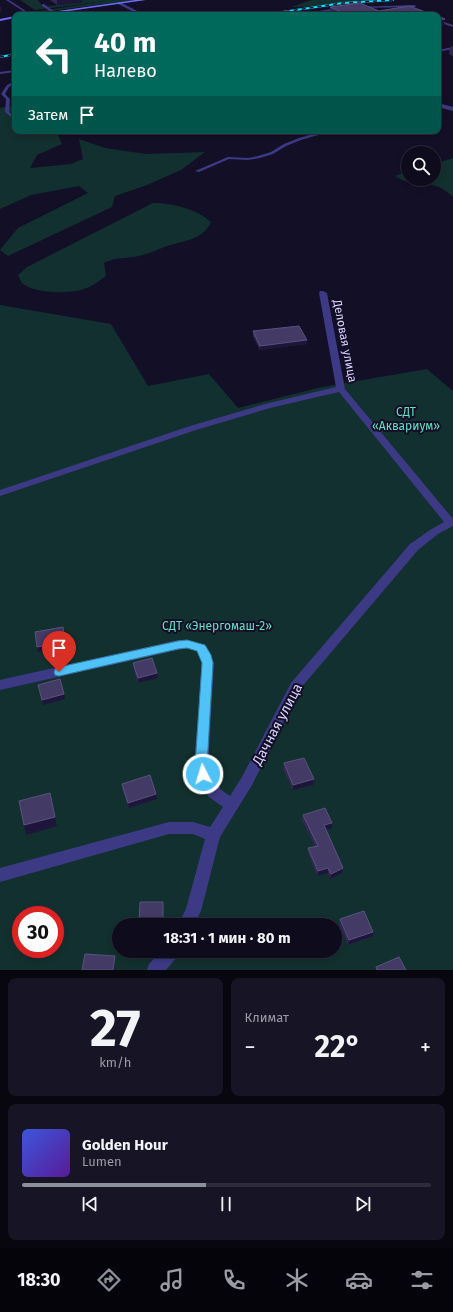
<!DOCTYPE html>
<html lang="ru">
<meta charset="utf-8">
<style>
:root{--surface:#0e0b1c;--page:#171425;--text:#f1f3f6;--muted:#9b9ba3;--line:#2e2b3b;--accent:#8c9099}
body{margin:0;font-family:"Fira Sans",sans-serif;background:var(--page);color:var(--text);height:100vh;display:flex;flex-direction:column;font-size:15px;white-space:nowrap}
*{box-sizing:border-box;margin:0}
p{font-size:13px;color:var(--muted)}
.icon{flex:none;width:22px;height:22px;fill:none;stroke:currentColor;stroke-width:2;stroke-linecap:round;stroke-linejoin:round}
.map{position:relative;height:970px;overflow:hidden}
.side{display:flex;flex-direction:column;gap:8px;padding:8px;background:#08060f;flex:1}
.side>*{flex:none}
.top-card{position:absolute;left:12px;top:12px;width:429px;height:122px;border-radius:8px;box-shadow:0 2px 6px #0003,0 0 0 1px var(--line);background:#00695c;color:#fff;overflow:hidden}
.fabs{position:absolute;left:401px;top:146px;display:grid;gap:8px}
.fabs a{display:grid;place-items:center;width:40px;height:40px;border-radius:50%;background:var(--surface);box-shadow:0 2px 6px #0003,0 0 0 1px var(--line);font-size:20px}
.speed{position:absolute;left:12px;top:906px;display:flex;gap:8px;font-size:20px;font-weight:700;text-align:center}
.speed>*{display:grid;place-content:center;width:52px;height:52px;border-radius:50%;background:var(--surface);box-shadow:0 2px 6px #0003,0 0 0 1px var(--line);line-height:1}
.speed .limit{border:6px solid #d22;background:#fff;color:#111}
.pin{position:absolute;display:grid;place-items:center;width:34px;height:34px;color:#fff;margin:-41px -17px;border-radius:50% 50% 50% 0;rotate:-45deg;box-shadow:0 0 4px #0007}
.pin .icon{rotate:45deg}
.me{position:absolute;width:44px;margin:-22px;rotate:355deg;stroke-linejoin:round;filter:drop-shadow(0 0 3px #0008)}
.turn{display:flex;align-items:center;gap:14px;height:84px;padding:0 16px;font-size:18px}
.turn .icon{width:52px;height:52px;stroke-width:2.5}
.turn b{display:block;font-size:28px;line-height:34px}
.then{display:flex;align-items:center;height:38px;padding:0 16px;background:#0003;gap:8px;font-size:15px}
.big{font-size:30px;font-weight:700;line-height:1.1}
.side .tile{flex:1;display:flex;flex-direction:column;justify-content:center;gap:6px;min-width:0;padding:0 14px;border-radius:8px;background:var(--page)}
.side .dial{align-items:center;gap:0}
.dial b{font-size:52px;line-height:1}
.song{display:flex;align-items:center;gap:12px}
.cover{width:48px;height:48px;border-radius:6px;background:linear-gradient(135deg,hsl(230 70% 55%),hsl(270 70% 35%))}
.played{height:4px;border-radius:2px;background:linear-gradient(90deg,var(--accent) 45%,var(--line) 45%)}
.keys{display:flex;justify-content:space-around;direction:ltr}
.heat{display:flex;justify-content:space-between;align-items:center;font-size:22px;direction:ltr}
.side .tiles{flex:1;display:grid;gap:8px;grid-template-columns:1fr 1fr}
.tile:last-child{grid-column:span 2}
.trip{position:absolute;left:112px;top:918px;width:230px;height:40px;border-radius:20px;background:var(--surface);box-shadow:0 2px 6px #0003,0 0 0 1px var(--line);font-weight:700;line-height:40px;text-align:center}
.tab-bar{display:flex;height:64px;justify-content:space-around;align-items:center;background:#06040b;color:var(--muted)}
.tab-bar .icon{width:28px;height:28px}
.tab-bar .selected{color:var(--accent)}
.tab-bar b{font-size:18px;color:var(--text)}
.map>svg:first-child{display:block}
.green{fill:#12302f;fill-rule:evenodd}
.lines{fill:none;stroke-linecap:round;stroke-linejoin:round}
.service{fill:#3d3a85;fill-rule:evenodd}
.minor{fill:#3d3a85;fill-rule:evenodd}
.secondary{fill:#6f6bff;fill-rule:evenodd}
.rail-casing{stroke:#00e5ff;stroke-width:2}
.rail{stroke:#130f26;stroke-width:1.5;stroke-dasharray:4;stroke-linecap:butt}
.wall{fill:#312854}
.shaded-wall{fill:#1d163a}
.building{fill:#433a66;stroke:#5a527e}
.route{fill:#4fc3f7;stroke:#337fa1}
.labels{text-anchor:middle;stroke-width:4;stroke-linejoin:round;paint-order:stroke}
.street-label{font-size:12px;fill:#d9d4ff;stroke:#130f26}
.park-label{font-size:12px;fill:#5fe0c0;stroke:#130f26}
.near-street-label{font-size:14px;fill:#d9d4ff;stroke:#130f26}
</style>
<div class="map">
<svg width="453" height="970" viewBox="0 0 453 970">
<rect width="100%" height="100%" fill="#130f26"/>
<!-- green -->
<path class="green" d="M20,0H38L43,7L83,2L81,0H136L35,13L33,12L106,1L35,10Z
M312,0H379C349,1 320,7 291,7Z
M15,105V131H71L58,135L62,144L37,155L30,168L71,164L83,159L79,139L105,148L146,154L205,152L181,170L147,185L115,196L112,207L8,256L0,250L18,228L88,193L79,186L31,195L0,209V108Z
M453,158V197C433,176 415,190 395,176L408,171V179H434V164Z
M153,203C172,203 197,209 211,222C203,240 183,241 167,246C156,250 146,255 134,257C121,259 117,257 104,263L106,276C99,281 92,287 84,289C70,294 34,294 22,283C21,282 19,277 18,275L27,267Z
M0,305L111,324L148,386L209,374L238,408L322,387L427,369L453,391V970H0ZM21,915H55V949H21ZM119,925H335V951H119Z"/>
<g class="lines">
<!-- service -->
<path class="service" d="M6,0H9L32,15H29Z
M42,4H44L55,12L53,13L42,6Z
M415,5L416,7L358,8L357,7Z
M338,8L339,10L320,13L317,14L318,15L314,14L319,11Z
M438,20L453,25V27L438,22Z
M453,47V49L438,52V50Z
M15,70V72L0,74V72Z
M15,81V83L9,87L5,94L10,99L9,112L13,116L11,117L5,112L6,99L1,94L7,85Z
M325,131H332L301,140L286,146L273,154L260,158L248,160L229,159L199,172L195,171L228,157L248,158L258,156L271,152L284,144L299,138Z"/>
<!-- minor -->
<path class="minor" d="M118,2H120L145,15H140L118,4Z
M438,103L453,107V111L438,107Z
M320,291H323L327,293L345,389L453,519V526L438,534L418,550L300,689L252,785L220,837L201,911L194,925H178L186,909L205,839L193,834H169L0,882V868L169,822H193L210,827L223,807L209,797L202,788L194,766L202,663L197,651L187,648L178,650L0,690V680L178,640H187L205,645L214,663L208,766C213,780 217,788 230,796L242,777L291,683L410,544L430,530L444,522L339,392L270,408L196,430L0,496V490L190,426L265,404L336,387L319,293Z
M161,951H180L178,956L166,970H147L149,964Z"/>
<!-- secondary -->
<path class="secondary" d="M135,0H146L41,15H30Z
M15,16V18L0,21V19Z"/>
<!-- rail casing -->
<g class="rail-casing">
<path id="rail" d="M262,15L343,3L393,0
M0,57L15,54"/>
</g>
<!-- rail -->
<use href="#rail" class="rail"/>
</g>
<!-- wall -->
<path class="wall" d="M50,0H82V1L57,5Z
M330,7L379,11L434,15H334L330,13Z
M453,46V56L449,54L450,47Z
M253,331L307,344L260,350L253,336Z
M133,663L158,678L138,683L133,668Z
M284,763L314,779L313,785L293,790L283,769Z
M122,784L157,799L129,808L122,789Z
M303,815L332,828L326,830L342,873L330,879L328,873L317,876L308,853V848L315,846L302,820Z
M340,919L373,932V936L348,945L339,924Z"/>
<!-- shaded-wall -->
<path class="shaded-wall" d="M57,0H82V1L57,5Z
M0,6H1L2,12H0Z
M445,19L444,26L438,27V20Z
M307,340V344L260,350V346Z
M65,642L66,647L38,652L37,647Z
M157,673L158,678L138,683V678Z
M64,694L65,699L43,705L42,700Z
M314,779L313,785L293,790V785Z
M156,794L157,799L129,808L128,803Z
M55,817L57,826L26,835L24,825Z
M332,823V828L323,831L324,825Z
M328,868V873L317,876L318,871Z
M343,868L342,873L330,879L331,874Z
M373,932V936L348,945L349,940Z
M115,956V961L114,970H113Z"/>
<!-- building -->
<path class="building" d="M360,3L379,11L409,6L434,15H349L330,7Z
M438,16L445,19L438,20Z
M299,326L307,340L260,346L253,331Z
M63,627L65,642L37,647L35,632Z
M152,658L157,673L138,678L133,663Z
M60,679L64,694L42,700L38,685Z
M304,758L314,779L293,785L284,763Z
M150,775L156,794L128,803L122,784Z
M50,793L55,817L24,825L19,801Z
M325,808L332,823L324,825L343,868L331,874L328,868L318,871L308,848L318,846L303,815Z
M140,902H163V925H139Z
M364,911L373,932L349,940L340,919Z
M85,954L115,956L113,970H82Z
M399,957L406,970H377L376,967Z"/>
<!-- route -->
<path class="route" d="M187,640L205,645L211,655L213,663L207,766L209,774L208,778L203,780L199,778L195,766L202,663L197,651L187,648L178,649L59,676L55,675L54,672L55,669L59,667L178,641Z"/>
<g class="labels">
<!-- street labels -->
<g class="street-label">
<text transform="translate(345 341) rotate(79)" y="4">Деловая улица</text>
</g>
<!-- park labels -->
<g class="park-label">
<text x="406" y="416">СДТ<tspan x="406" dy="14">«Аквариум»</tspan></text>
<text x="217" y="630">СДТ «Энергомаш-2»</text>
</g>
<!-- near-street labels -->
<g class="near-street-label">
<text transform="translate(277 724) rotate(-62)" y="5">Дачная улица</text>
</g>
</g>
</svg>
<div class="fabs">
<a><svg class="icon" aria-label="search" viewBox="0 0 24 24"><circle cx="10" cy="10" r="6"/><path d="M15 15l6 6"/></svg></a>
</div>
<div class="speed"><div class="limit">30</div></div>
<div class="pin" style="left:59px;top:672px;background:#d93025"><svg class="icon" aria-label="arrive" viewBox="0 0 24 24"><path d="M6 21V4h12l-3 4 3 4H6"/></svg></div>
<svg class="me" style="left:203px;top:774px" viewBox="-20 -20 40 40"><circle r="17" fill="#4fc3f7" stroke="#fff" stroke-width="3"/><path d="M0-11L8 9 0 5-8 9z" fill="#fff"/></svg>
<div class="trip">18:31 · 1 мин · 80 m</div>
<div class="top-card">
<div class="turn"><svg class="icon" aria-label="left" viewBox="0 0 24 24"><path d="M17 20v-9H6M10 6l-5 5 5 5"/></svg><div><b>40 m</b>Налево</div></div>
<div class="then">Затем<svg class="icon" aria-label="arrive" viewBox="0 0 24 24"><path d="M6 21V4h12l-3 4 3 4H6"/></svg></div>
</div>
</div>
<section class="side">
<div class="tiles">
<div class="tile dial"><b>27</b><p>km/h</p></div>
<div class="tile"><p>Климат</p>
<div class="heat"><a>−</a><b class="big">22°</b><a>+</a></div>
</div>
<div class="tile">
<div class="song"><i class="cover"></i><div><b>Golden Hour</b><p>Lumen</p></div></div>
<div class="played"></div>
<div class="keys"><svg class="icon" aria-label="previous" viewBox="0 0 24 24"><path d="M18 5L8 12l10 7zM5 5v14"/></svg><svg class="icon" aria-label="pause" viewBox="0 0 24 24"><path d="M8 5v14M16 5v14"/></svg><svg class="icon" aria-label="next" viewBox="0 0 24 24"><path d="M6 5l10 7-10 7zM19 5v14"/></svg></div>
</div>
</div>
</section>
<nav class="tab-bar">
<b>18:30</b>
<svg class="icon selected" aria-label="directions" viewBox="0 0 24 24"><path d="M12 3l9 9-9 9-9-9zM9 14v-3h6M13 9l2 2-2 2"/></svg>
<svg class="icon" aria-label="music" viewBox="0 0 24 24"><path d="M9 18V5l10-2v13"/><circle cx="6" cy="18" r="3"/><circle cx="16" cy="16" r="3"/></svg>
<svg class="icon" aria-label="phone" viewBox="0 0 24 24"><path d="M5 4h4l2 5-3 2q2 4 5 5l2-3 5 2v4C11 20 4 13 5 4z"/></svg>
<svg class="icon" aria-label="climate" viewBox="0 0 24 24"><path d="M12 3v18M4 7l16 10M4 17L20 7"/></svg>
<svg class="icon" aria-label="car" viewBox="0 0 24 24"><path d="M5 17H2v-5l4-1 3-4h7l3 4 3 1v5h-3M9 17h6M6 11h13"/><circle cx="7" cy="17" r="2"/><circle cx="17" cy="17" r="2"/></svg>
<svg class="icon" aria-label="filters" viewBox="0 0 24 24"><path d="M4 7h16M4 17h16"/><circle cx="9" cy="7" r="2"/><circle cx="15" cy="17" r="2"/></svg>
</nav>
